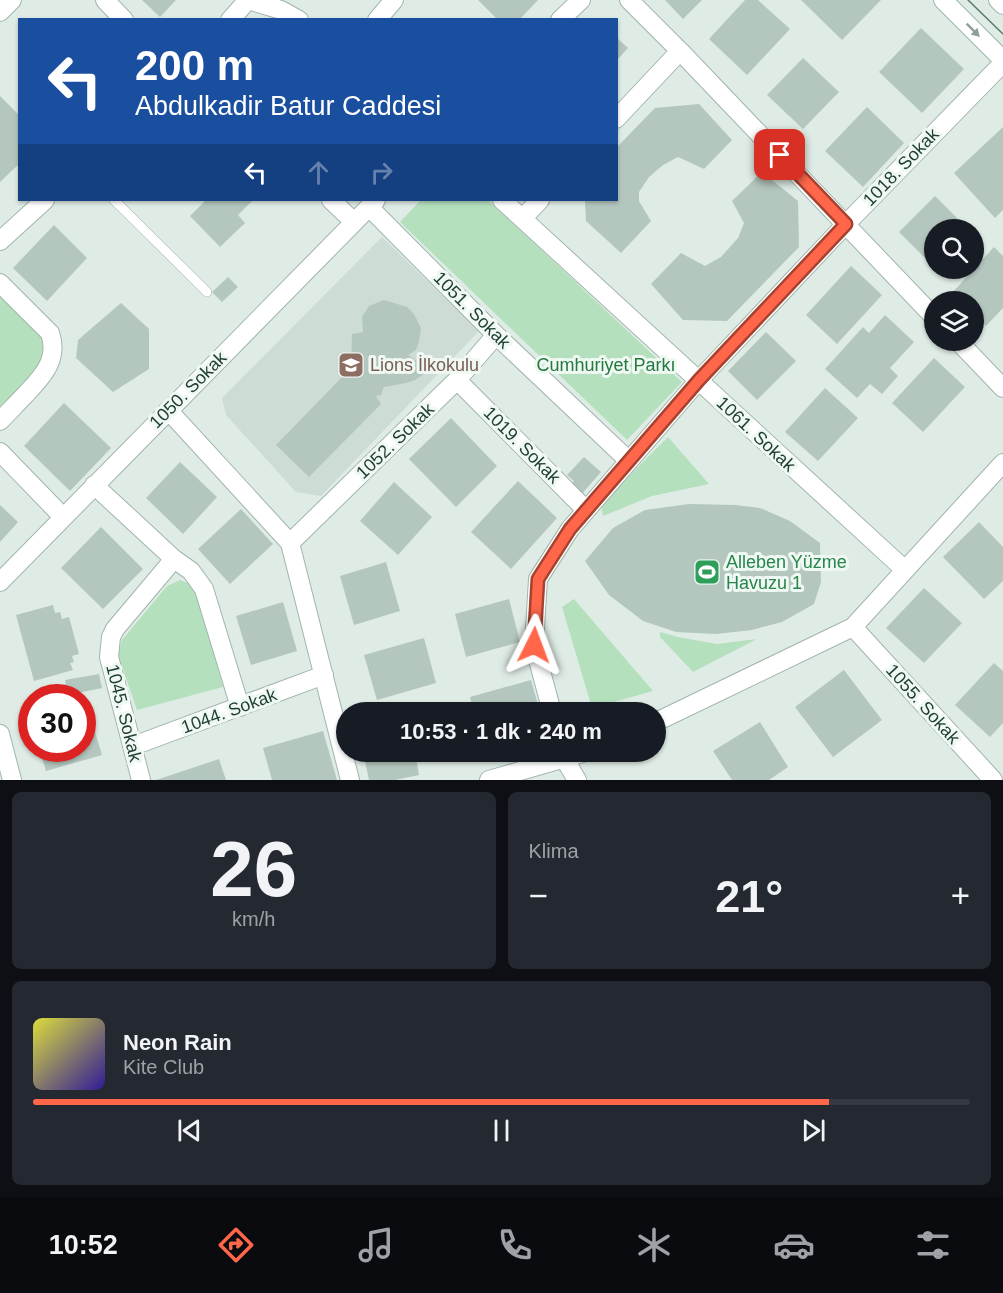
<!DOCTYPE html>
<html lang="tr">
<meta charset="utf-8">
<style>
:root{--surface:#171b24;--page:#242831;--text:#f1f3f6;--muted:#9ea1a6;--line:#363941;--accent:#ff664a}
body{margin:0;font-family:Helvetica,sans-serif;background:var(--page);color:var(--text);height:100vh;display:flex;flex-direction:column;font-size:22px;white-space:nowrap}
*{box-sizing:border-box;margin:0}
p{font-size:20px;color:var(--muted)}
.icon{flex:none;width:33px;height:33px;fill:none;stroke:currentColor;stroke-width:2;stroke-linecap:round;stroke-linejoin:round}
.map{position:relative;height:780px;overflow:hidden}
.details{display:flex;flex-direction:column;gap:12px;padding:12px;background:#0d0f14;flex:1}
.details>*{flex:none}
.hud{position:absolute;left:18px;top:18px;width:600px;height:183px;border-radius:0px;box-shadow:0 2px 4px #0004;background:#1a4fa0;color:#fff;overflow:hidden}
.fabs{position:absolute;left:924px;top:219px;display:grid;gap:12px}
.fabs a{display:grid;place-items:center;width:60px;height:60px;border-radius:50%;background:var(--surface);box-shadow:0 2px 4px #0004;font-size:30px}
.speed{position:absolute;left:18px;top:684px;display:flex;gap:12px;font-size:30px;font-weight:700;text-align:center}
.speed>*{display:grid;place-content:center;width:78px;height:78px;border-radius:50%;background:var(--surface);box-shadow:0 2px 4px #0004;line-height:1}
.speed .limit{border:9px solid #d22;background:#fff;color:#111}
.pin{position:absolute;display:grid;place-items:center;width:51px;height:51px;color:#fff;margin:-26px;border-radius:12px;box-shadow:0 3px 9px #0006}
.me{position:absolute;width:66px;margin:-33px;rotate:3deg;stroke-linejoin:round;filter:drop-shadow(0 0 4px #0008)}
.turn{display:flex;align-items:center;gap:21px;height:126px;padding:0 18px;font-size:27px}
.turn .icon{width:78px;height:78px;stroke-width:2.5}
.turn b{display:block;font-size:42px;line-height:51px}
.lanes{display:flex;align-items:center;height:57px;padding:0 18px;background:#0003;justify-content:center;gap:30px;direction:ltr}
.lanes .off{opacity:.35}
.big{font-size:45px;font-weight:800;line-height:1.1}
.details .widget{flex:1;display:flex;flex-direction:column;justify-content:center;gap:9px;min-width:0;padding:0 21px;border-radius:9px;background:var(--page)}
.details .dial{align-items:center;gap:0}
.dial b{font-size:78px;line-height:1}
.song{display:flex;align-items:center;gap:18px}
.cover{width:72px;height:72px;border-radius:9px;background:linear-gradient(135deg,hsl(60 70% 55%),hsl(250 70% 35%))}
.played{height:6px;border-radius:3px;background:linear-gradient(90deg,var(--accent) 85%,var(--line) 85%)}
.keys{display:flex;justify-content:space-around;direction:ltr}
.heat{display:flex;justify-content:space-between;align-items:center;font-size:33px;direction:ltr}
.details .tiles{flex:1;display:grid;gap:12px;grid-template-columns:1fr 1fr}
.widget:last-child{grid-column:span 2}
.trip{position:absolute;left:336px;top:702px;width:330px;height:60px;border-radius:30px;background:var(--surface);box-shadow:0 2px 4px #0004;font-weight:800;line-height:60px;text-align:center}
.dock{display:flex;height:96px;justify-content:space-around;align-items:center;background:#090b0e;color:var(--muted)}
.dock .icon{width:42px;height:42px}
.dock .on{color:var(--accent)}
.dock b{font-size:27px;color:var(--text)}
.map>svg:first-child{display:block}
.built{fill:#cddcd4}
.green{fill:#b5e0bd}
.building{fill:#b4c7be}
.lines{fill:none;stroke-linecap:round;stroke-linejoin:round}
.lane-casing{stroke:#a1b4ac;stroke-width:10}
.street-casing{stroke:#a1b4ac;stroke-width:20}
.secondary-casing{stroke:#9cb9ac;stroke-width:20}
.lane{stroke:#fff;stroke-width:9}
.street{stroke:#fff;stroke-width:18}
.secondary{stroke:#fff;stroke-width:18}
.tram{stroke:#587a6e;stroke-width:1.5}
.oneway{fill:#8e9e98}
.route-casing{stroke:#a64230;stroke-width:15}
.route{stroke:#ff664a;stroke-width:10}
.labels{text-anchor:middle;stroke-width:6;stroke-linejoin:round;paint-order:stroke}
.street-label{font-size:18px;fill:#1e3e32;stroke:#f0f8f3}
.education-label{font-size:18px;fill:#785e54;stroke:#f0f8f3;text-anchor:start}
.park-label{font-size:18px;fill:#24793d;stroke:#f0f8f3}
.leisure-label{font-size:18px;fill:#27864d;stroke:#f0f8f3;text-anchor:start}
</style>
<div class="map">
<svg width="1003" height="780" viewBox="0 0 1003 780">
<rect width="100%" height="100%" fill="#dfece5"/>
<!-- built -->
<path class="built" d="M382,237L479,331L321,496L296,492L226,415L222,398Z"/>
<!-- green -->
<path class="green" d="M421,200H488L682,382L627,440L400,222Z
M0,297L45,338L39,368L0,408Z
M668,437L709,484L652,496L603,516L601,504Z
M180,580L190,584L199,599L223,687L137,710L118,655L122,640L167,586Z
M574,599L653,691L592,708L562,607Z
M660,632L678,637L717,644L757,639L693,672L660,637Z"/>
<!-- building -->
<path class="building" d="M142,0H176L160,17Z
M478,0H538L519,20H498Z
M665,0H702L683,19Z
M745,0H758L790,29L747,75L709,39Z
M801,0H881L842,40Z
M921,28L964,69L922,113L879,72Z
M616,37L628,48L616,61Z
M803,58L839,92L803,129L767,95Z
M0,96L20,116V163L0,182Z
M699,104L732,140L704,169L678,157L663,165L649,177L639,192V201L651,221L621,253L586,221L585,200H616V148L655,108Z
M867,107L904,143L863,187L825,151Z
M1003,127V210L995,218L954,173Z
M762,172L798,201L799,247L727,321L683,320L651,284L681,253L705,266L721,257L738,238L744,223L732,201Z
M935,196L969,230H934V267L899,232Z
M206,200H251L252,201L238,215L245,223L220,247L190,216Z
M54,225L87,258L47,301L13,268Z
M994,247L1003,256V308L986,326L974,314V302H961L952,293Z
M851,266L882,295L837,344L806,315Z
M936,268H952L944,276Z
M228,277L238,287L222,302L212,292Z
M384,300L407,307L414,314L421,328L419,342L416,350L408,355L430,370L415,380L406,383L384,387L381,395L376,396L381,404L309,477L276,445L345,374L351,365L352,334L363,332L362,317L369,306Z
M121,303L149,329V369L113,392L76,358L78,340Z
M885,315L914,342L890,368L898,376L882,394L870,384L857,398L825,369L863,327L869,333Z
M766,332L796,361L757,400L728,371Z
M934,358L965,387L923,432L892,403Z
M825,388L858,418L818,461L785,432Z
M64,403L111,448L70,491L24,446Z
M451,418L497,466L456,507L409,459Z
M584,457L601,472L580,496L570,486L574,481L567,475Z
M180,462L217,497L183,534L146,498Z
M518,481L557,518L511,569L471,532Z
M394,482L432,517L398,555L360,521Z
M689,504L735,505L760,508L790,521L820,543L821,582L814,604L782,622L752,630L716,634L676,632L643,621L609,595L585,561L613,528L645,510Z
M0,505L18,522L0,542Z
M241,509L273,544L230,584L198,549Z
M979,522L1003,547V581L984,599L943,557Z
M101,527L143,569L103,609L61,568Z
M386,562L400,611L354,625L340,576Z
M924,588L962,623L924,663L886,628Z
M509,599L520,642L466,657L455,614Z
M283,602L297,651L251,665L236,616Z
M53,605L55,613L60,612L62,619L69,617L79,654L72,656L74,662L70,663L73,670L34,681L16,615Z
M424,638L436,683L377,700L364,655Z
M994,663L1003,671V723L990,737L955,705Z
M844,670L882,720L833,757L795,707Z
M99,674L102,688L68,695L65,680Z
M531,680L540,712H474L470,697Z
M86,702L102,755L46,771L39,748H82V703Z
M760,722L788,767L769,780H732L713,751Z
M323,731L337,780H272L263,748Z
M363,752H415L419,775L395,780H369Z
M219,759L226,780H156Z"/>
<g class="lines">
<!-- lane casing -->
<g class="lane-casing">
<path id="lane" d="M114,200L207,292"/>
</g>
<!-- street casing -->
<g class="street-casing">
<path id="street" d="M105,0L124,20
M248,0L281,10L299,20
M629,0L680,51L934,317
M230,20L248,0
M377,20L394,0
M560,20L581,0
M616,119L680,51
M331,200L354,222
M502,200L905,570
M369,207L496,335L629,461
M523,218L540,200
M0,241L45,200
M0,283L50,333C59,359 43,376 26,394C17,403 9,412 0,421
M957,340L1003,388
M457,380L586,510
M168,410L290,543L350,780
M0,452L63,517
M94,485L174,559L191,571L204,589L240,707
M290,543L457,380L496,335
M0,582L376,200
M853,627L993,780
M552,712L534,645L538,579L570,529L699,380L846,224L1003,63
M656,722L853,627L1003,463
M133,746L324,675
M563,752L564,758L577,780
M141,780L109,657L111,637L115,629L174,559
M489,780L586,752"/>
</g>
<!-- secondary casing -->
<g class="secondary-casing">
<path id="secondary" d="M943,0L1003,60
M998,0L1003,5
M0,12L12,0
M0,734L12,780"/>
</g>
<!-- lane -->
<use href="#lane" class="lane"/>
<!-- street -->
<use href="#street" class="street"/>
<!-- secondary -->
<use href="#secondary" class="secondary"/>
<!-- tram -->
<path class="tram" d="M968,0L1003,34"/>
</g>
<!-- one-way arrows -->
<defs><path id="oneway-solid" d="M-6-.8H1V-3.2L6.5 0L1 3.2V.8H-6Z" transform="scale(1.5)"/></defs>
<use class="oneway" href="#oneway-solid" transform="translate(973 30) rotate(45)"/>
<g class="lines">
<!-- route casing -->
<g class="route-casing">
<path id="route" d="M534,645L538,579L570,529L699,380L846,224L780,155"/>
</g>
<!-- route -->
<use href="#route" class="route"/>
</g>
<!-- icons -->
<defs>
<g id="school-square" transform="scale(1.35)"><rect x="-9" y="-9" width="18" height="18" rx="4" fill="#8d6e63" stroke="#f0f8f3"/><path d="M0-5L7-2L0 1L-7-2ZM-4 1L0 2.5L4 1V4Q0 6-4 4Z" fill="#fff"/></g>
<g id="stadium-square" transform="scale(1.35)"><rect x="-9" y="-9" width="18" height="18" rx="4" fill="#2e9e5b" stroke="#f0f8f3"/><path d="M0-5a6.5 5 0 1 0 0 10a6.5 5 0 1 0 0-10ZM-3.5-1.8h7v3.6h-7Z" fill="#fff"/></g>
</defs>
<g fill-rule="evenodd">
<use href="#school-square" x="351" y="365"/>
<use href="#stadium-square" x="707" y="572"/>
</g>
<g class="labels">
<!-- street labels -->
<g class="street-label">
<text transform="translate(901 167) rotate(-46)" y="6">1018. Sokak</text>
<text transform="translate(472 310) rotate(45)" y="6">1051. Sokak</text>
<text transform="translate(188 390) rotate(-45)" y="6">1050. Sokak</text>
<text transform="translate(756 434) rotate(43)" y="6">1061. Sokak</text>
<text transform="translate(395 441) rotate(-44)" y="6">1052. Sokak</text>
<text transform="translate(522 445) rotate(45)" y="6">1019. Sokak</text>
<text transform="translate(923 704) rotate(48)" y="6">1055. Sokak</text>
<text transform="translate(229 711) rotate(-20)" y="6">1044. Sokak</text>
<text transform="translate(124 713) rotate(76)" y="6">1045. Sokak</text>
</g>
<!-- education labels -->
<g class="education-label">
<text x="370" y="371">Lions İlkokulu</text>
</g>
<!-- park labels -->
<g class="park-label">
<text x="606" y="371">Cumhuriyet Parkı</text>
</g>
<!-- leisure labels -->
<g class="leisure-label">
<text x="726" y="568">Alleben Yüzme<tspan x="726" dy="21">Havuzu 1</tspan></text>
</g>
</g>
</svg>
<div class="fabs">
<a><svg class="icon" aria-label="search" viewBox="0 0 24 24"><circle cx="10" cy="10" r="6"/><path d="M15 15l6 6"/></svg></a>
<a><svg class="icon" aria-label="layers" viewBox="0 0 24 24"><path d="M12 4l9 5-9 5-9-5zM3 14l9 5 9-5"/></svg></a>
</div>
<div class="speed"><div class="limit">30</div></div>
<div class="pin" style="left:780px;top:155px;background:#d93025"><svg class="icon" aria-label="arrive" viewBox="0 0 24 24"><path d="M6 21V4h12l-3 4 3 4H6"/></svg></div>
<svg class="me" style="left:534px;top:645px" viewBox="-20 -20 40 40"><path d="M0-17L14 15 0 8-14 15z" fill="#ff664a" stroke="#fff" stroke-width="4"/></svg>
<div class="trip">10:53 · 1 dk · 240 m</div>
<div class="hud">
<div class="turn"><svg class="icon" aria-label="left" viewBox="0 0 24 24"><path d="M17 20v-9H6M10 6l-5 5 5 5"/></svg><div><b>200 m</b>Abdulkadir Batur Caddesi</div></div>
<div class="lanes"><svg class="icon" aria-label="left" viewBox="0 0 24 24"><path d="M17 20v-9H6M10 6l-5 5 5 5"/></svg><svg class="icon off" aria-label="ahead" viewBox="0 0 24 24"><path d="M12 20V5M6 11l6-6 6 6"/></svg><svg class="icon off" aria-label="right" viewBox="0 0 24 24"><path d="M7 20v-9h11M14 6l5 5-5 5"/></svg></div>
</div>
</div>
<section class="details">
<div class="tiles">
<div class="widget dial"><b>26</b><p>km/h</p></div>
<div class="widget"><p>Klima</p>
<div class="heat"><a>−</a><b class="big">21°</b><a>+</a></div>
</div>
<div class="widget">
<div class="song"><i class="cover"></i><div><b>Neon Rain</b><p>Kite Club</p></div></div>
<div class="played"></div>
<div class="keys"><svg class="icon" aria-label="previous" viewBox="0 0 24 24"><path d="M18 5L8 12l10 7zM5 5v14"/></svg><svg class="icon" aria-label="pause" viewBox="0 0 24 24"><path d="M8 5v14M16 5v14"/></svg><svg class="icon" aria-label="next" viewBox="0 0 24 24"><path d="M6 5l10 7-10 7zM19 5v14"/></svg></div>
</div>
</div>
</section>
<nav class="dock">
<b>10:52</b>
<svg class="icon on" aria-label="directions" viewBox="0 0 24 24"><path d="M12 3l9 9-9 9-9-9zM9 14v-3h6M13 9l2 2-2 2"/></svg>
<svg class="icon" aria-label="music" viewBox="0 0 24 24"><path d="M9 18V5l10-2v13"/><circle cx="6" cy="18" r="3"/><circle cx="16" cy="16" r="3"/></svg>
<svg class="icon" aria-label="phone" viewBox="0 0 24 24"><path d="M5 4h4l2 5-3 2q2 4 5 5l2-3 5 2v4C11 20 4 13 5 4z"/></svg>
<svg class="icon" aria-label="climate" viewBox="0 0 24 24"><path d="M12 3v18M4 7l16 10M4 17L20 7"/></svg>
<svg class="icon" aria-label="car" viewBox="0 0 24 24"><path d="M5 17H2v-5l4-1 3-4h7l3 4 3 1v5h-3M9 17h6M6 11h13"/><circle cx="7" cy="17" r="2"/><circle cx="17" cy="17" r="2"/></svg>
<svg class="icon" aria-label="filters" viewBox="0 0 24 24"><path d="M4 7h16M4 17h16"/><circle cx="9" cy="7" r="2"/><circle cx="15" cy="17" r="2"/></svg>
</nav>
